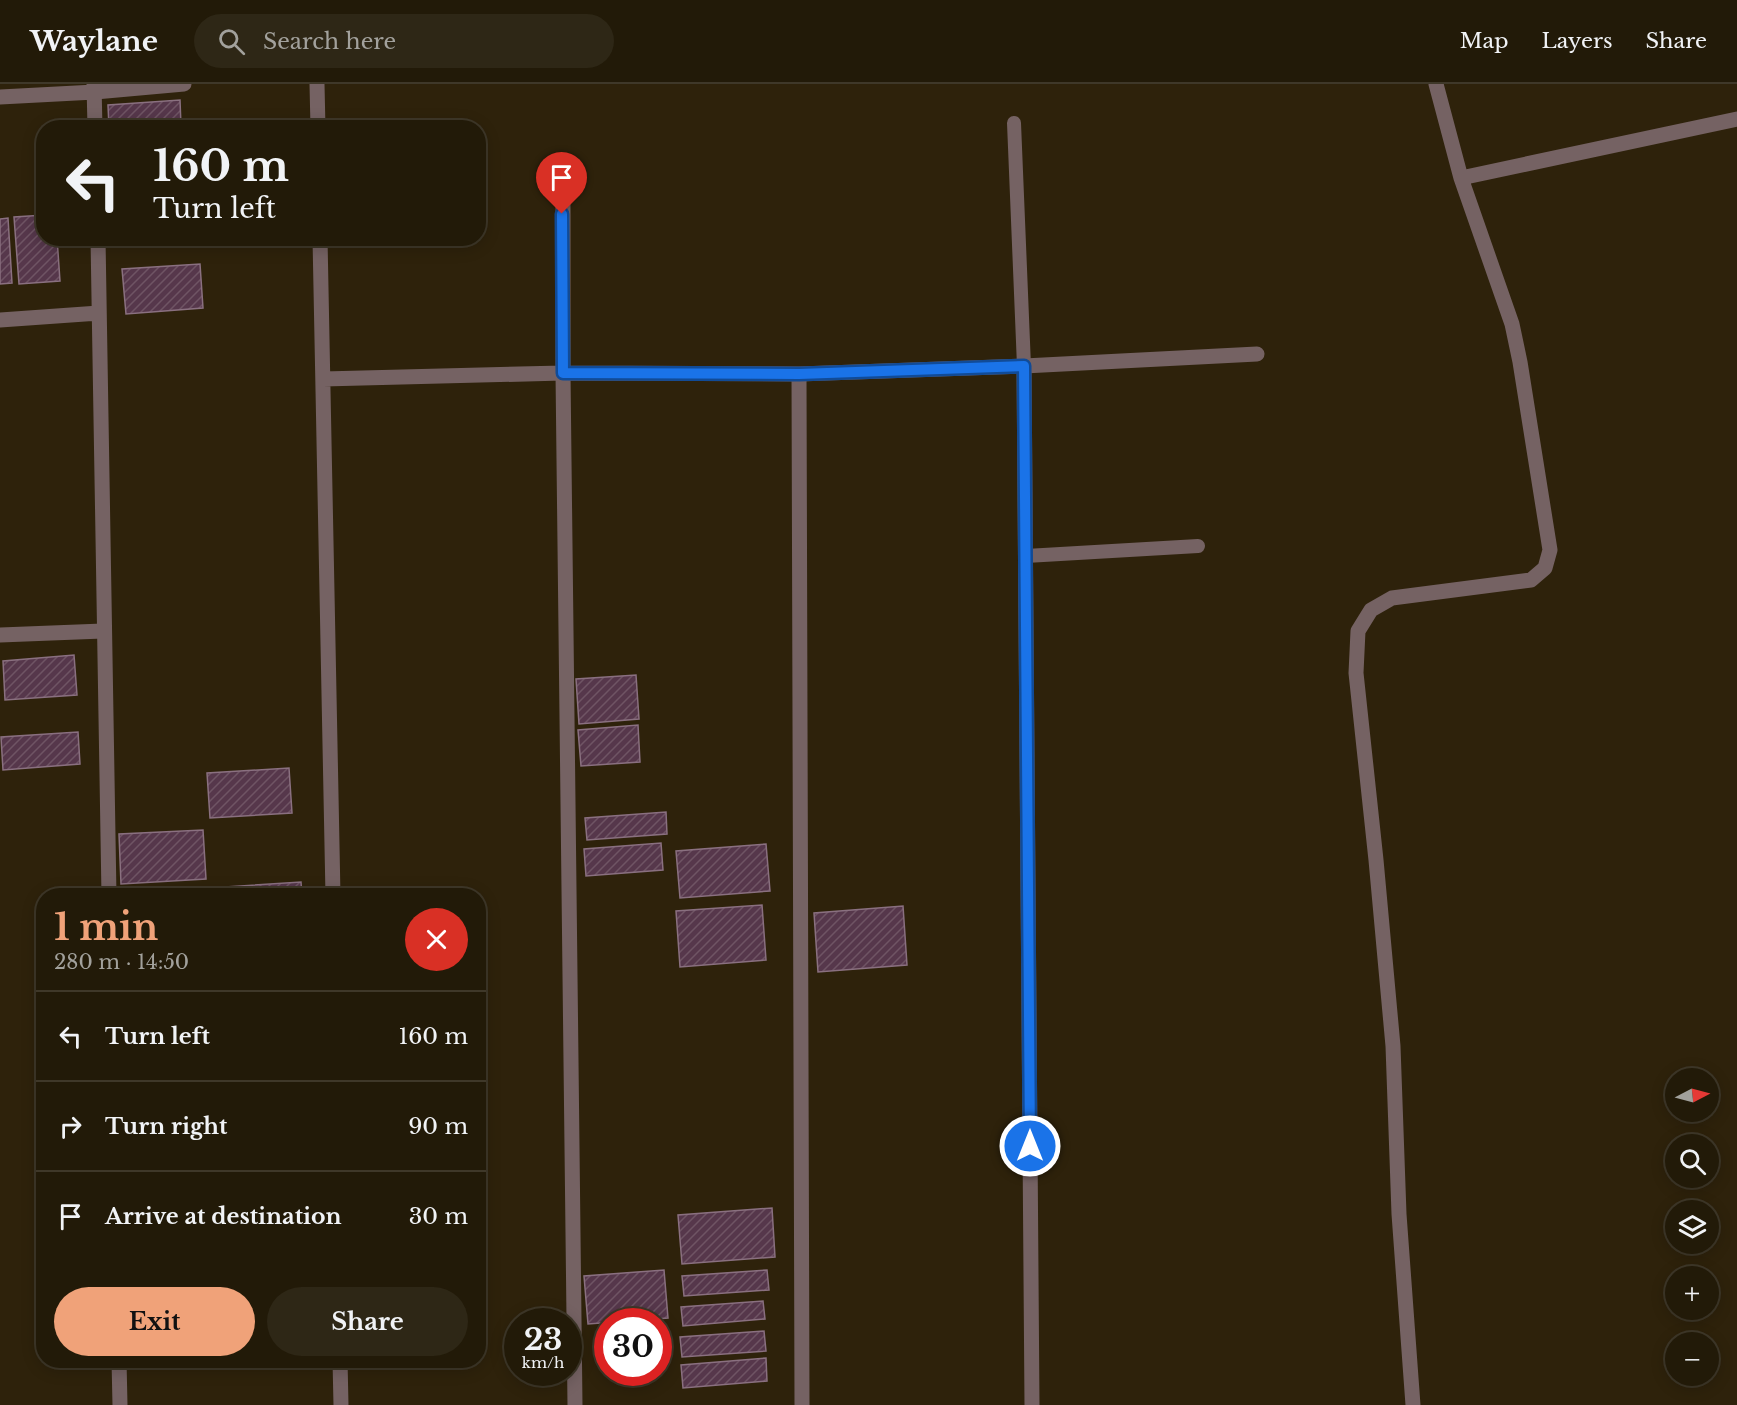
<!DOCTYPE html>
<html lang="en">
<head>
<meta charset="utf-8">
<style>
	body { margin:0; font-family:"Libre Baskerville",serif; background:#2e2716; color:#f1f3f6; height:100vh; display:flex; flex-direction:column; font-size:22px; white-space:nowrap }
	* { box-sizing:border-box; margin:0 }
	p { font-size:20px; color:#a2a19c }
	.icon { flex:none; width:33px; height:33px; fill:none; stroke:currentColor; stroke-width:2; stroke-linecap:round; stroke-linejoin:round }
	.map { position:relative; flex:1; overflow:hidden }
	.sheet { position:absolute; left:36px; top:804px; width:450px; height:480px; display:flex; flex-direction:column; background:#221a08; border-radius:24px; box-shadow:0 3px 15px #0003,0 0 0 2px #3f3829 }
	.sheet>* { flex:none }
	.hud { position:absolute; left:36px; top:36px; width:450px; height:126px; border-radius:24px; box-shadow:0 3px 15px #0003,0 0 0 2px #3f3829; background:#221a08; color:#f1f3f6; overflow:hidden }
	.needle { width:39px; rotate:84deg }
	.tools { position:absolute; left:1665px; top:984px; display:grid; gap:12px }
	.tools a { display:grid; place-items:center; width:54px; height:54px; border-radius:50%; background:#221a08; box-shadow:0 3px 15px #0003,0 0 0 2px #3f3829; font-size:30px }
	.speed { position:absolute; left:504px; top:1224px; display:flex; gap:12px; font-size:30px; font-weight:700; text-align:center }
	.speed>* { display:grid; place-content:center; width:78px; height:78px; border-radius:50%; background:#221a08; box-shadow:0 3px 15px #0003,0 0 0 2px #3f3829; line-height:1 }
	.speed small { font-size:15px; font-weight:400 }
	.speed .limit { border:9px solid #d22; background:#fff; color:#111 }
	.pin { position:absolute; display:grid; place-items:center; width:51px; height:51px; color:#fff; margin:-62px -26px; border-radius:50% 50% 50% 0; rotate:-45deg; box-shadow:0 0 6px #0007 }
	.pin .icon { rotate:45deg }
	.me { position:absolute; width:66px; margin:-33px; rotate:0deg; stroke-linejoin:round; filter:drop-shadow(0 0 4px #0008) }
	.turn { display:flex; align-items:center; gap:21px; height:126px; padding:0 18px; font-size:27px }
	.turn .icon { width:78px; height:78px; stroke-width:2.5 }
	.turn b { display:block; font-size:42px; line-height:51px }
	.round { display:grid; place-items:center; flex:none; width:63px; height:63px; border-radius:32px; background:#2e2716 }
	.headline { display:flex; align-items:center; justify-content:space-between; height:102px; padding:0 18px }
	h1 { font-size:36px; font-weight:700; line-height:45px; color:#f0a279 }
	.action { display:flex; gap:12px; margin-top:auto; padding:12px 18px }
	.action a { flex:1; height:69px; border-radius:36px; background:#f0a279; color:#111; font-size:24px; font-weight:700; line-height:69px; text-align:center }
	.action a+a { background:#2e2716; color:#f1f3f6 }
	ul { padding:0; list-style:none }
	li { display:flex; align-items:center; gap:18px; height:90px; padding:0 18px; border-top:2px solid #3f3829 }
	li div { flex:1 }
	li b { display:block; font-size:22px }
	li em { font-style:normal }
	header { display:flex; align-items:center; gap:36px; box-sizing:border-box; height:84px; padding:0 30px; background:#221a08; border-bottom:2px solid #3f3829 }
	header strong { font-size:28px }
	nav { display:flex; gap:33px; margin-inline-start:auto; font-size:21px }
	.search { width:420px; height:54px; background:#2e2716; display:flex; align-items:center; gap:15px; box-sizing:border-box; padding:0 21px; border-radius:33px; color:#a2a19c; font-size:22px }
	.map>svg:first-child { display:block }
	.building { fill:url(#building-hatch); stroke:#8a7080; stroke-width:1.5 }
	.lines { fill:none; stroke-linecap:round; stroke-linejoin:round }
	.service { stroke:#756263; stroke-width:14 }
	.minor { stroke:#756263; stroke-width:15 }
	.route-casing { stroke:#114b97; stroke-width:15 }
	.route { stroke:#1a73e8; stroke-width:10 }
</style>
</head>
<body>
<header>
<strong>Waylane</strong>
<div class="search"><svg class="icon" aria-label="search" viewBox="0 0 24 24"><circle cx="10" cy="10" r="6"/><path d="M15 15l6 6"/></svg>Search here</div>
<nav><a>Map</a><a>Layers</a><a>Share</a></nav>
</header>
<div class="map">
<svg width="1737" height="1321" viewBox="0 0 1737 1321">
	<defs>
		<pattern id="building-hatch" width="6" height="6" patternUnits="userSpaceOnUse" patternTransform="scale(1.5)"><rect width="6" height="6" fill="#56374b"/><path d="M-1 1l2-2M0 6l6-6M5 7l2-2" fill="none" stroke="#6f5464"/></pattern>
	</defs>
	<rect width="100%" height="100%" fill="#2e220b"/>
	<path class="building" d="M 180,16 L 181,42 L 109,44 L 108,21 Z
		M 44,131 L 44,154 L 57,154 L 60,197 L 19,200 L 14,133 Z
		M 8,134 L 12,199 L 0,200 L 0,135 Z
		M 200,180 L 203,224 L 126,230 L 122,185 Z
		M 74,571 L 77,611 L 5,616 L 3,577 Z
		M 636,591 L 639,635 L 579,640 L 576,595 Z
		M 638,641 L 640,678 L 581,682 L 578,646 Z
		M 78,648 L 80,680 L 3,686 L 1,653 Z
		M 289,684 L 292,729 L 210,734 L 207,689 Z
		M 666,728 L 667,750 L 587,756 L 585,734 Z
		M 203,746 L 206,795 L 121,800 L 119,750 Z
		M 661,759 L 663,786 L 586,792 L 584,765 Z
		M 766,760 L 770,807 L 680,814 L 676,767 Z
		M 301,798 L 302,812 L 210,812 L 210,804 Z
		M 762,821 L 766,876 L 680,883 L 676,827 Z
		M 903,822 L 907,881 L 818,888 L 814,829 Z
		M 772,1124 L 775,1173 L 682,1180 L 678,1131 Z
		M 664,1186 L 668,1234 L 588,1240 L 584,1192 Z
		M 767,1186 L 769,1206 L 684,1212 L 682,1192 Z
		M 763,1217 L 765,1235 L 683,1242 L 681,1223 Z
		M 764,1247 L 766,1267 L 682,1273 L 680,1253 Z
		M 766,1274 L 767,1297 L 683,1304 L 681,1281 Z"/>
	<g class="lines">
		<path class="service" d="M 1014,39 L 1024,282
			M 1026,472 L 1198,462"/>
		<path class="minor" d="M 94,0 L 95,44
			M 317,0 L 318,44
			M 0,13 L 95,8 L 184,0
			M 1461,94 L 1737,35
			M 563,107 L 563,289 L 575,1321
			M 98,154 L 109,812
			M 320,154 L 333,812
			M 0,236 L 99,229
			M 1024,282 L 1032,1321
			M 799,290 L 802,1321
			M 323,295 L 563,289 L 799,290 L 1024,282 L 1257,270
			M 0,551 L 103,547
			M 119,1276 L 120,1321
			M 340,1276 L 341,1321
			M 1413,1321 L 1399,1130 L 1393,962 L 1376,776 L 1356,589 L 1358,547 L 1371,526 L 1392,514 L 1531,496 L 1545,484 L 1550,466 L 1520,278 L 1512,240 L 1461,94 L 1436,0"/>
	</g>
	<g class="lines">
		<g class="route-casing">
			<path id="route" d="M 562,130 L 563,289 L 799,290 L 1024,282 L 1030,1062"/>
		</g>
		<use href="#route" class="route"/>
	</g>
</svg>
<div class="tools">
<a><svg class="needle" viewBox="-14 -14 28 28"><path d="M0-13l5 13h-10z" fill="#e53935"/><path d="M0 13l5-13h-10z" fill="#a2a19c"/></svg></a>
<a><svg class="icon" aria-label="search" viewBox="0 0 24 24"><circle cx="10" cy="10" r="6"/><path d="M15 15l6 6"/></svg></a>
<a><svg class="icon" aria-label="layers" viewBox="0 0 24 24"><path d="M12 4l9 5-9 5-9-5zM3 14l9 5 9-5"/></svg></a>
<a>+</a>
<a>−</a>
</div>
<div class="speed"><div>23<small>km/h</small></div><div class="limit">30</div></div>
<div class="pin" style="left:562px;top:130px;background:#d93025"><svg class="icon" aria-label="arrive" viewBox="0 0 24 24"><path d="M6 21V4h12l-3 4 3 4H6"/></svg></div>
<svg class="me" style="left:1030px;top:1062px" viewBox="-20 -20 40 40"><circle r="17" fill="#1a73e8" stroke="#fff" stroke-width="3"/><path d="M0-11L8 9 0 5-8 9z" fill="#fff"/></svg>
<div class="hud">
<div class="turn"><svg class="icon" aria-label="left" viewBox="0 0 24 24"><path d="M17 20v-9H6M10 6l-5 5 5 5"/></svg><div><b>160 m</b>Turn left</div></div>
</div>
<section class="sheet">
<div class="headline"><div><h1>1 min</h1><p>280 m · 14:50</p></div><a class="round" style="background:#d93025;color:#fff"><svg class="icon" aria-label="close" viewBox="0 0 24 24"><path d="M6 6l12 12M18 6L6 18"/></svg></a></div>
<ul>
<li><svg class="icon" aria-label="left" viewBox="0 0 24 24"><path d="M17 20v-9H6M10 6l-5 5 5 5"/></svg><div><b>Turn left</b></div><em>160 m</em></li>
<li><svg class="icon" aria-label="right" viewBox="0 0 24 24"><path d="M7 20v-9h11M14 6l5 5-5 5"/></svg><div><b>Turn right</b></div><em>90 m</em></li>
<li><svg class="icon" aria-label="arrive" viewBox="0 0 24 24"><path d="M6 21V4h12l-3 4 3 4H6"/></svg><div><b>Arrive at destination</b></div><em>30 m</em></li>
</ul>
<div class="action"><a>Exit</a><a>Share</a></div>
</section>
</div>
</body>
</html>
